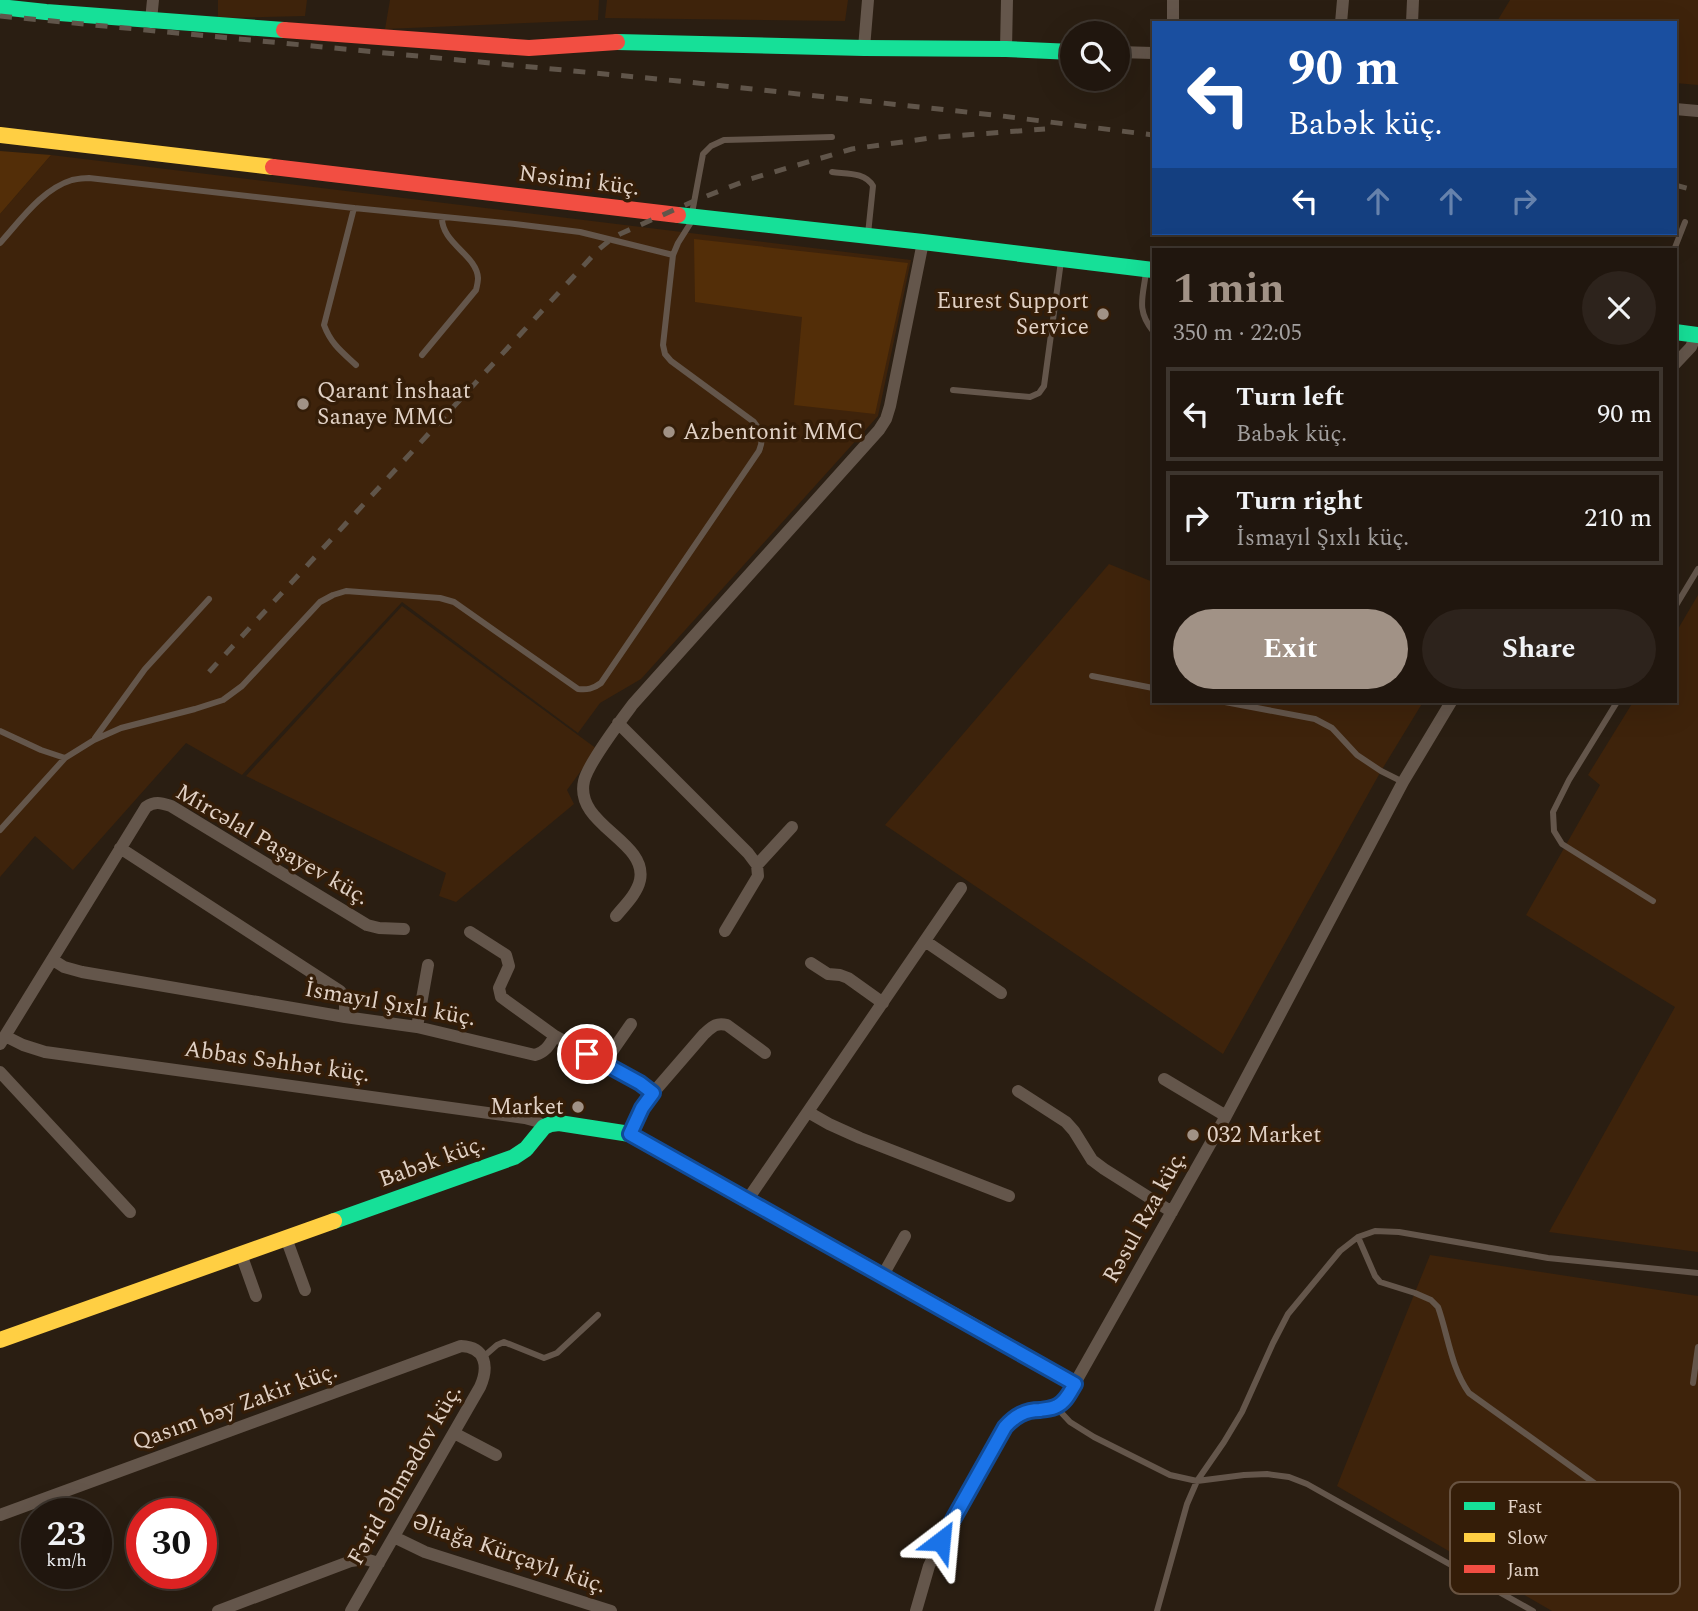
<!DOCTYPE html>
<html lang="en">
<head>
<meta charset="utf-8">
<style>
	body { margin:0; font-family:Spectral,serif; background:#2d231c; color:#f1f3f6; height:100vh; display:flex; flex-direction:column; font-size:26px; white-space:nowrap }
	* { box-sizing:border-box; margin:0 }
	p { font-size:23px; color:#a29f9e }
	.icon { flex:none; width:38px; height:38px; fill:none; stroke:currentColor; stroke-width:2; stroke-linecap:round; stroke-linejoin:round }
	.map { position:relative; flex:1; overflow:hidden }
	.drawer { position:absolute; left:1152px; top:248px; width:525px; height:455px; display:flex; flex-direction:column; background:#20160e; border-radius:0px; box-shadow:0 7px 28px #0002,0 0 0 2px #3d352e }
	.drawer>* { flex:none }
	.hud { position:absolute; left:1152px; top:21px; width:525px; height:214px; border-radius:0px; box-shadow:0 7px 28px #0002,0 0 0 2px #3d352e; background:#1a4fa0; color:#fff; overflow:hidden }
	.controls { position:absolute; left:1060px; top:21px; display:grid; gap:14px }
	.controls a { display:grid; place-items:center; width:70px; height:70px; border-radius:50%; background:#20160e; box-shadow:0 7px 28px #0002,0 0 0 2px #3d352e; font-size:35px }
	.speed { position:absolute; left:21px; top:1498px; display:flex; gap:14px; font-size:35px; font-weight:700; text-align:center }
	.speed>* { display:grid; place-content:center; width:91px; height:91px; border-radius:50%; background:#20160e; box-shadow:0 7px 28px #0002,0 0 0 2px #3d352e; line-height:1 }
	.speed small { font-size:18px; font-weight:400 }
	.speed .limit { border:10px solid #d22; background:#fff; color:#111 }
	.pin { position:absolute; display:grid; place-items:center; width:60px; height:60px; color:#fff; margin:-30px; border:4px solid #fff; border-radius:50%; box-shadow:0 2px 7px #0007 }
	.me { position:absolute; width:77px; margin:-38px; rotate:29deg; stroke-linejoin:round; filter:drop-shadow(0 0 5px #0008) }
	.turn { display:flex; align-items:center; gap:24px; height:147px; padding:0 21px; font-size:32px }
	.turn .icon { width:91px; height:91px; stroke-width:2.5 }
	.turn b { display:block; font-size:49px; line-height:60px }
	.lanes { display:flex; align-items:center; height:66px; padding:0 21px; background:#0003; justify-content:center; gap:35px; direction:ltr }
	.lanes .off { opacity:.35 }
	.round { display:grid; place-items:center; flex:none; width:74px; height:74px; border-radius:37px; background:#2d231c }
	.headline { display:flex; align-items:center; justify-content:space-between; height:119px; padding:0 21px }
	h1 { font-size:42px; font-weight:700; line-height:52px; color:#a19286 }
	.action { display:flex; gap:14px; margin-top:auto; padding:14px 21px }
	.action a { flex:1; height:80px; border-radius:42px; background:#a19286; color:#fff; font-size:28px; font-weight:700; line-height:80px; text-align:center }
	.action a+a { background:#2d231c; color:#f1f3f6 }
	ul { padding:0; list-style:none }
	li { display:flex; align-items:center; gap:21px; height:94px; margin:0 14px 10px; padding:0 7px; border:4px solid #3d352e; border-radius:0px }
	li div { flex:1 }
	li b { display:block; font-size:26px }
	li em { font-style:normal }
	.map>svg:first-child { display:block }
	.built { fill:#3e230b }
	.green { fill:#532e08 }
	.lines { fill:none; stroke-linecap:round; stroke-linejoin:round }
	.lane { stroke:#64564b; stroke-width:6 }
	.street { stroke:#64564b; stroke-width:12 }
	.fast { stroke:#16e098; stroke-width:16 }
	.slow { stroke:#ffcf43; stroke-width:16 }
	.jam { stroke:#f24e42; stroke-width:16 }
	.rail { stroke:#60554a; stroke-width:5; stroke-dasharray:12 12; stroke-linecap:butt }
	.route-casing { stroke:#114b97; stroke-width:18 }
	.route { stroke:#1a73e8; stroke-width:12 }
	.poi-dot { fill:#a19286; stroke:#341d08; stroke-width:2.5 }
	.labels { text-anchor:middle; dominant-baseline:central; stroke-width:7; stroke-linejoin:round; paint-order:stroke }
	.street-label { font-size:23px; fill:#e1d1c5; stroke:#341d08 }
	.poi-label { font-size:23px; fill:#e1d1c5; stroke:#341d08; text-anchor:start }
	.key { fill:#341d08; stroke:#685341; stroke-width:2 }
	.key-label { font-size:19px; fill:#e1d1c5 }
</style>
</head>
<body>
<div class="map">
<svg width="1698" height="1611" viewBox="0 0 1698 1611">
	<rect width="100%" height="100%" fill="#2a1e12"/>
	<path class="built" d="M 218,0 L 307,0 L 305,16 L 218,18 Z
		M 390,0 L 599,0 L 598,20 L 385,29 Z
		M 607,0 L 848,0 L 845,21 L 605,18 Z
		M 1510,0 L 1698,0 L 1698,85 L 1675,83 L 1675,23 L 1496,23 Z
		M 51,155 L 911,260 L 878,416 L 641,679 L 600,703 L 578,733 L 402,602 L 242,775 L 186,743 L 73,870 L 35,836 L 0,877 L 0,214 Z
		M 1109,564 L 1153,582 L 1153,702 L 1423,702 L 1381,771 L 1223,1054 L 885,825 Z
		M 1698,595 L 1698,1252 L 1549,1232 L 1675,1007 L 1526,915 L 1600,785 L 1588,775 L 1633,702 L 1675,702 L 1675,634 Z
		M 402,606 L 597,749 L 567,790 L 574,804 L 456,902 L 439,896 L 446,873 L 246,776 Z
		M 1430,1255 L 1698,1296 L 1698,1611 L 1552,1611 L 1337,1486 Z"/>
	<path class="green" d="M 0,151 L 51,155 L 0,214 Z
		M 694,239 L 908,263 L 875,414 L 794,405 L 802,317 L 695,302 Z"/>
	<g class="lines">
		<path class="lane" d="M 832,172 C 847,174 865,172 873,186 L 868,234
			M 354,208 L 324,325 C 331,344 342,352 356,365
			M 0,243 C 20,221 42,189 72,180 C 77,179 83,178 89,178 L 354,208 L 515,224 L 580,232 L 673,255
			M 1674,250 L 1685,222
			M 1146,272 C 1143,297 1136,310 1153,331
			M 422,355 L 476,290 C 477,286 478,282 478,278 C 477,255 441,243 442,217
			M 953,390 L 1030,397 L 1039,393 L 1044,386 L 1061,261
			M 1675,607 L 1698,569
			M 1092,676 L 1153,688
			M 1225,702 L 1315,719 L 1332,728 L 1357,755 L 1381,771 L 1403,782
			M 1617,702 L 1569,780 L 1553,812 L 1554,831 L 1562,844 L 1653,901
			M 0,731 L 41,750 L 65,758 L 94,740 L 121,728 L 195,709 L 223,700 L 242,686 L 320,602 L 333,595 L 346,591 L 440,598 L 454,602 L 578,689 C 587,690 593,689 601,683 L 759,451 C 764,439 762,432 754,422 L 671,361 L 665,354 L 663,345 L 673,255 L 678,243 L 690,224 L 703,154 L 711,146 L 724,140 L 832,137
			M 95,738 L 145,669 L 209,599
			M 0,830 L 65,758
			M 1358,1237 L 1375,1276 L 1380,1282 L 1415,1293 L 1431,1300 L 1438,1307 C 1448,1335 1451,1368 1469,1393 L 1672,1539
			M 482,1358 L 497,1345 L 504,1342 L 544,1358 L 557,1353 L 598,1315
			M 1693,1383 L 1698,1347
			M 1056,1407 L 1070,1422 L 1094,1437 L 1170,1475 L 1197,1481 L 1244,1475 L 1267,1474 L 1289,1477 L 1307,1484 L 1533,1611
			M 1157,1611 L 1187,1504 L 1197,1481 L 1224,1442 L 1242,1412 L 1273,1343 L 1288,1314 L 1340,1251 L 1358,1237 L 1375,1231 L 1399,1232 L 1548,1258 L 1698,1273"/>
		<path class="street" d="M 151,20 L 153,0
			M 1173,23 L 1173,0
			M 1341,23 L 1343,0
			M 1412,23 L 1413,0
			M 864,48 L 868,0
			M 1006,49 L 1007,0
			M 1118,52 L 1153,53
			M 1675,109 L 1698,111
			M 1675,364 L 1691,347 L 1696,335
			M 618,723 L 748,853 L 757,865 L 758,876 L 725,931
			M 120,848 L 340,991 L 345,998 L 345,1017
			M 757,865 L 792,827
			M 616,916 C 624,906 637,894 640,880 C 648,841 574,825 584,781 C 588,763 621,720 633,704 L 879,430 L 886,419 L 890,406 L 923,242
			M 470,932 L 506,955 L 509,966 L 499,988 L 501,997 L 555,1036
			M 925,941 L 1001,993
			M 53,960 L 64,967 L 82,972 L 345,1017 L 417,1027 L 535,1055 C 546,1052 549,1045 555,1036 L 640,1083 L 653,1093 L 642,1108 L 630,1134
			M 811,963 L 828,974 L 840,975 L 848,978 L 883,1003
			M 417,1027 L 428,965
			M 5,1036 L 23,1045 L 45,1052 L 525,1118 L 536,1121 L 544,1127
			M 0,1044 L 146,807 C 155,801 161,803 171,806 L 367,925 L 379,928 L 404,929
			M 604,1063 L 631,1024
			M 0,1072 L 130,1212
			M 1164,1079 L 1226,1116
			M 1018,1091 L 1066,1122 L 1074,1131 L 1092,1160 L 1104,1169 L 1172,1212
			M 653,1093 L 704,1034 C 712,1027 716,1022 727,1025 L 765,1053
			M 808,1112 L 829,1124 L 860,1138 L 1009,1196
			M 748,1199 L 961,888
			M 286,1238 L 305,1290
			M 241,1254 L 256,1296
			M 883,1275 L 905,1236
			M 454,1433 L 496,1455
			M 0,1515 L 461,1346 C 486,1347 489,1367 480,1387 L 351,1611
			M 394,1537 L 425,1552 L 611,1611
			M 218,1611 L 351,1561 L 365,1559 L 379,1563
			M 916,1611 L 929,1566 L 941,1541 L 1005,1427 L 1012,1418 L 1022,1413 L 1056,1407 L 1066,1399 L 1226,1116 L 1403,782 L 1451,702"/>
		<path class="fast" d="M 0,7 L 46,12 L 284,30
			M 617,42 L 864,48 L 1006,49 L 1073,52
			M 678,215 L 923,242 L 1153,270
			M 1675,332 L 1698,335
			M 334,1221 L 514,1157 L 526,1149 L 544,1127 L 551,1124 L 559,1123 L 630,1134 L 737,1194
			M 978,1329 L 1075,1384"/>
		<path class="slow" d="M 0,135 L 273,167
			M 737,1194 L 978,1329
			M 0,1340 L 334,1221"/>
		<path class="jam" d="M 284,30 L 529,48 L 617,42
			M 273,167 L 678,215"/>
		<path class="rail" d="M 0,16 L 678,81 L 994,115 L 1153,135
			M 1675,185 L 1694,190
			M 209,672 L 598,250 L 610,240 L 620,234 L 694,201 L 750,179 L 852,149 L 938,137 L 1045,129"/>
	</g>
	<g class="lines">
		<g class="route-casing">
			<path id="route" d="M 587,1054 L 640,1083 L 653,1093 L 642,1108 L 630,1134 L 1075,1384 C 1070,1392 1066,1402 1057,1406 C 1052,1409 1045,1409 1040,1410 C 1025,1410 1015,1416 1005,1427 L 941,1541"/>
		</g>
		<use href="#route" class="route"/>
	</g>
	<g class="poi-dot">
		<circle cx="1103" cy="314" r="7"/>
		<circle cx="303" cy="404" r="7"/>
		<circle cx="669" cy="432" r="7"/>
		<circle cx="578" cy="1107" r="7"/>
		<circle cx="1193" cy="1135" r="7"/>
	</g>
	<g class="labels">
		<g class="street-label">
			<text transform="translate(579 181) rotate(7)">Nəsimi küç.</text>
			<text transform="translate(272 845) rotate(30)">Mircəlal Paşayev küç.</text>
			<text transform="translate(390 1004) rotate(10)">İsmayıl Şıxlı küç.</text>
			<text transform="translate(277 1062) rotate(8)">Abbas Səhhət küç.</text>
			<text transform="translate(432 1162) rotate(-20)">Babək küç.</text>
			<text transform="translate(1145 1217) rotate(-61)">Rəsul Rza küç.</text>
			<text transform="translate(235 1407) rotate(-20)">Qasım bəy Zakir küç.</text>
			<text transform="translate(405 1475) rotate(-60)">Fərid Əhmədov küç.</text>
			<text transform="translate(509 1554) rotate(19)">Əliağa Kürçaylı küç.</text>
		</g>
		<g class="poi-label">
			<text x="1089" y="301" text-anchor="end">Eurest Support<tspan x="1089" dy="26">Service</tspan></text>
			<text x="317" y="391">Qarant İnshaat<tspan x="317" dy="26">Sanaye MMC</tspan></text>
			<text x="683" y="432">Azbentonit MMC</text>
			<text x="564" y="1107" text-anchor="end">Market</text>
			<text x="1207" y="1135">032 Market</text>
		</g>
	</g>
	<rect x="1450" y="1482" width="230" height="112" rx="10" class="key"/>
	<rect x="1464" y="1502" width="31" height="8" fill="#16e098"/>
	<rect x="1464" y="1533" width="31" height="9" fill="#ffcf43"/>
	<rect x="1464" y="1565" width="31" height="8" fill="#f24e42"/>
	<g class="key-label">
		<text x="1507" y="1513">Fast</text>
		<text x="1507" y="1544">Slow</text>
		<text x="1507" y="1576">Jam</text>
	</g>
</svg>
<div class="controls">
<a><svg class="icon" aria-label="search" viewBox="0 0 24 24"><circle cx="10" cy="10" r="6"/><path d="M15 15l6 6"/></svg></a>
</div>
<div class="speed"><div>23<small>km/h</small></div><div class="limit">30</div></div>
<div class="pin" style="left:587px;top:1054px;background:#d93025"><svg class="icon" aria-label="arrive" viewBox="0 0 24 24"><path d="M6 21V4h12l-3 4 3 4H6"/></svg></div>
<svg class="me" style="left:941px;top:1541px" viewBox="-20 -20 40 40"><path d="M0-17L14 15 0 8-14 15z" fill="#1a73e8" stroke="#fff" stroke-width="4"/></svg>
<div class="hud">
<div class="turn"><svg class="icon" aria-label="left" viewBox="0 0 24 24"><path d="M17 20v-9H6M10 6l-5 5 5 5"/></svg><div><b>90 m</b>Babək küç.</div></div>
<div class="lanes"><svg class="icon" aria-label="left" viewBox="0 0 24 24"><path d="M17 20v-9H6M10 6l-5 5 5 5"/></svg><svg class="icon off" aria-label="ahead" viewBox="0 0 24 24"><path d="M12 20V5M6 11l6-6 6 6"/></svg><svg class="icon off" aria-label="ahead" viewBox="0 0 24 24"><path d="M12 20V5M6 11l6-6 6 6"/></svg><svg class="icon off" aria-label="right" viewBox="0 0 24 24"><path d="M7 20v-9h11M14 6l5 5-5 5"/></svg></div>
</div>
<section class="drawer">
<div class="headline"><div><h1>1 min</h1><p>350 m · 22:05</p></div><a class="round"><svg class="icon" aria-label="close" viewBox="0 0 24 24"><path d="M6 6l12 12M18 6L6 18"/></svg></a></div>
<ul>
<li><svg class="icon" aria-label="left" viewBox="0 0 24 24"><path d="M17 20v-9H6M10 6l-5 5 5 5"/></svg><div><b>Turn left</b><p>Babək küç.</p></div><em>90 m</em></li>
<li><svg class="icon" aria-label="right" viewBox="0 0 24 24"><path d="M7 20v-9h11M14 6l5 5-5 5"/></svg><div><b>Turn right</b><p>İsmayıl Şıxlı küç.</p></div><em>210 m</em></li>
</ul>
<div class="action"><a>Exit</a><a>Share</a></div>
</section>
</div>
</body>
</html>
